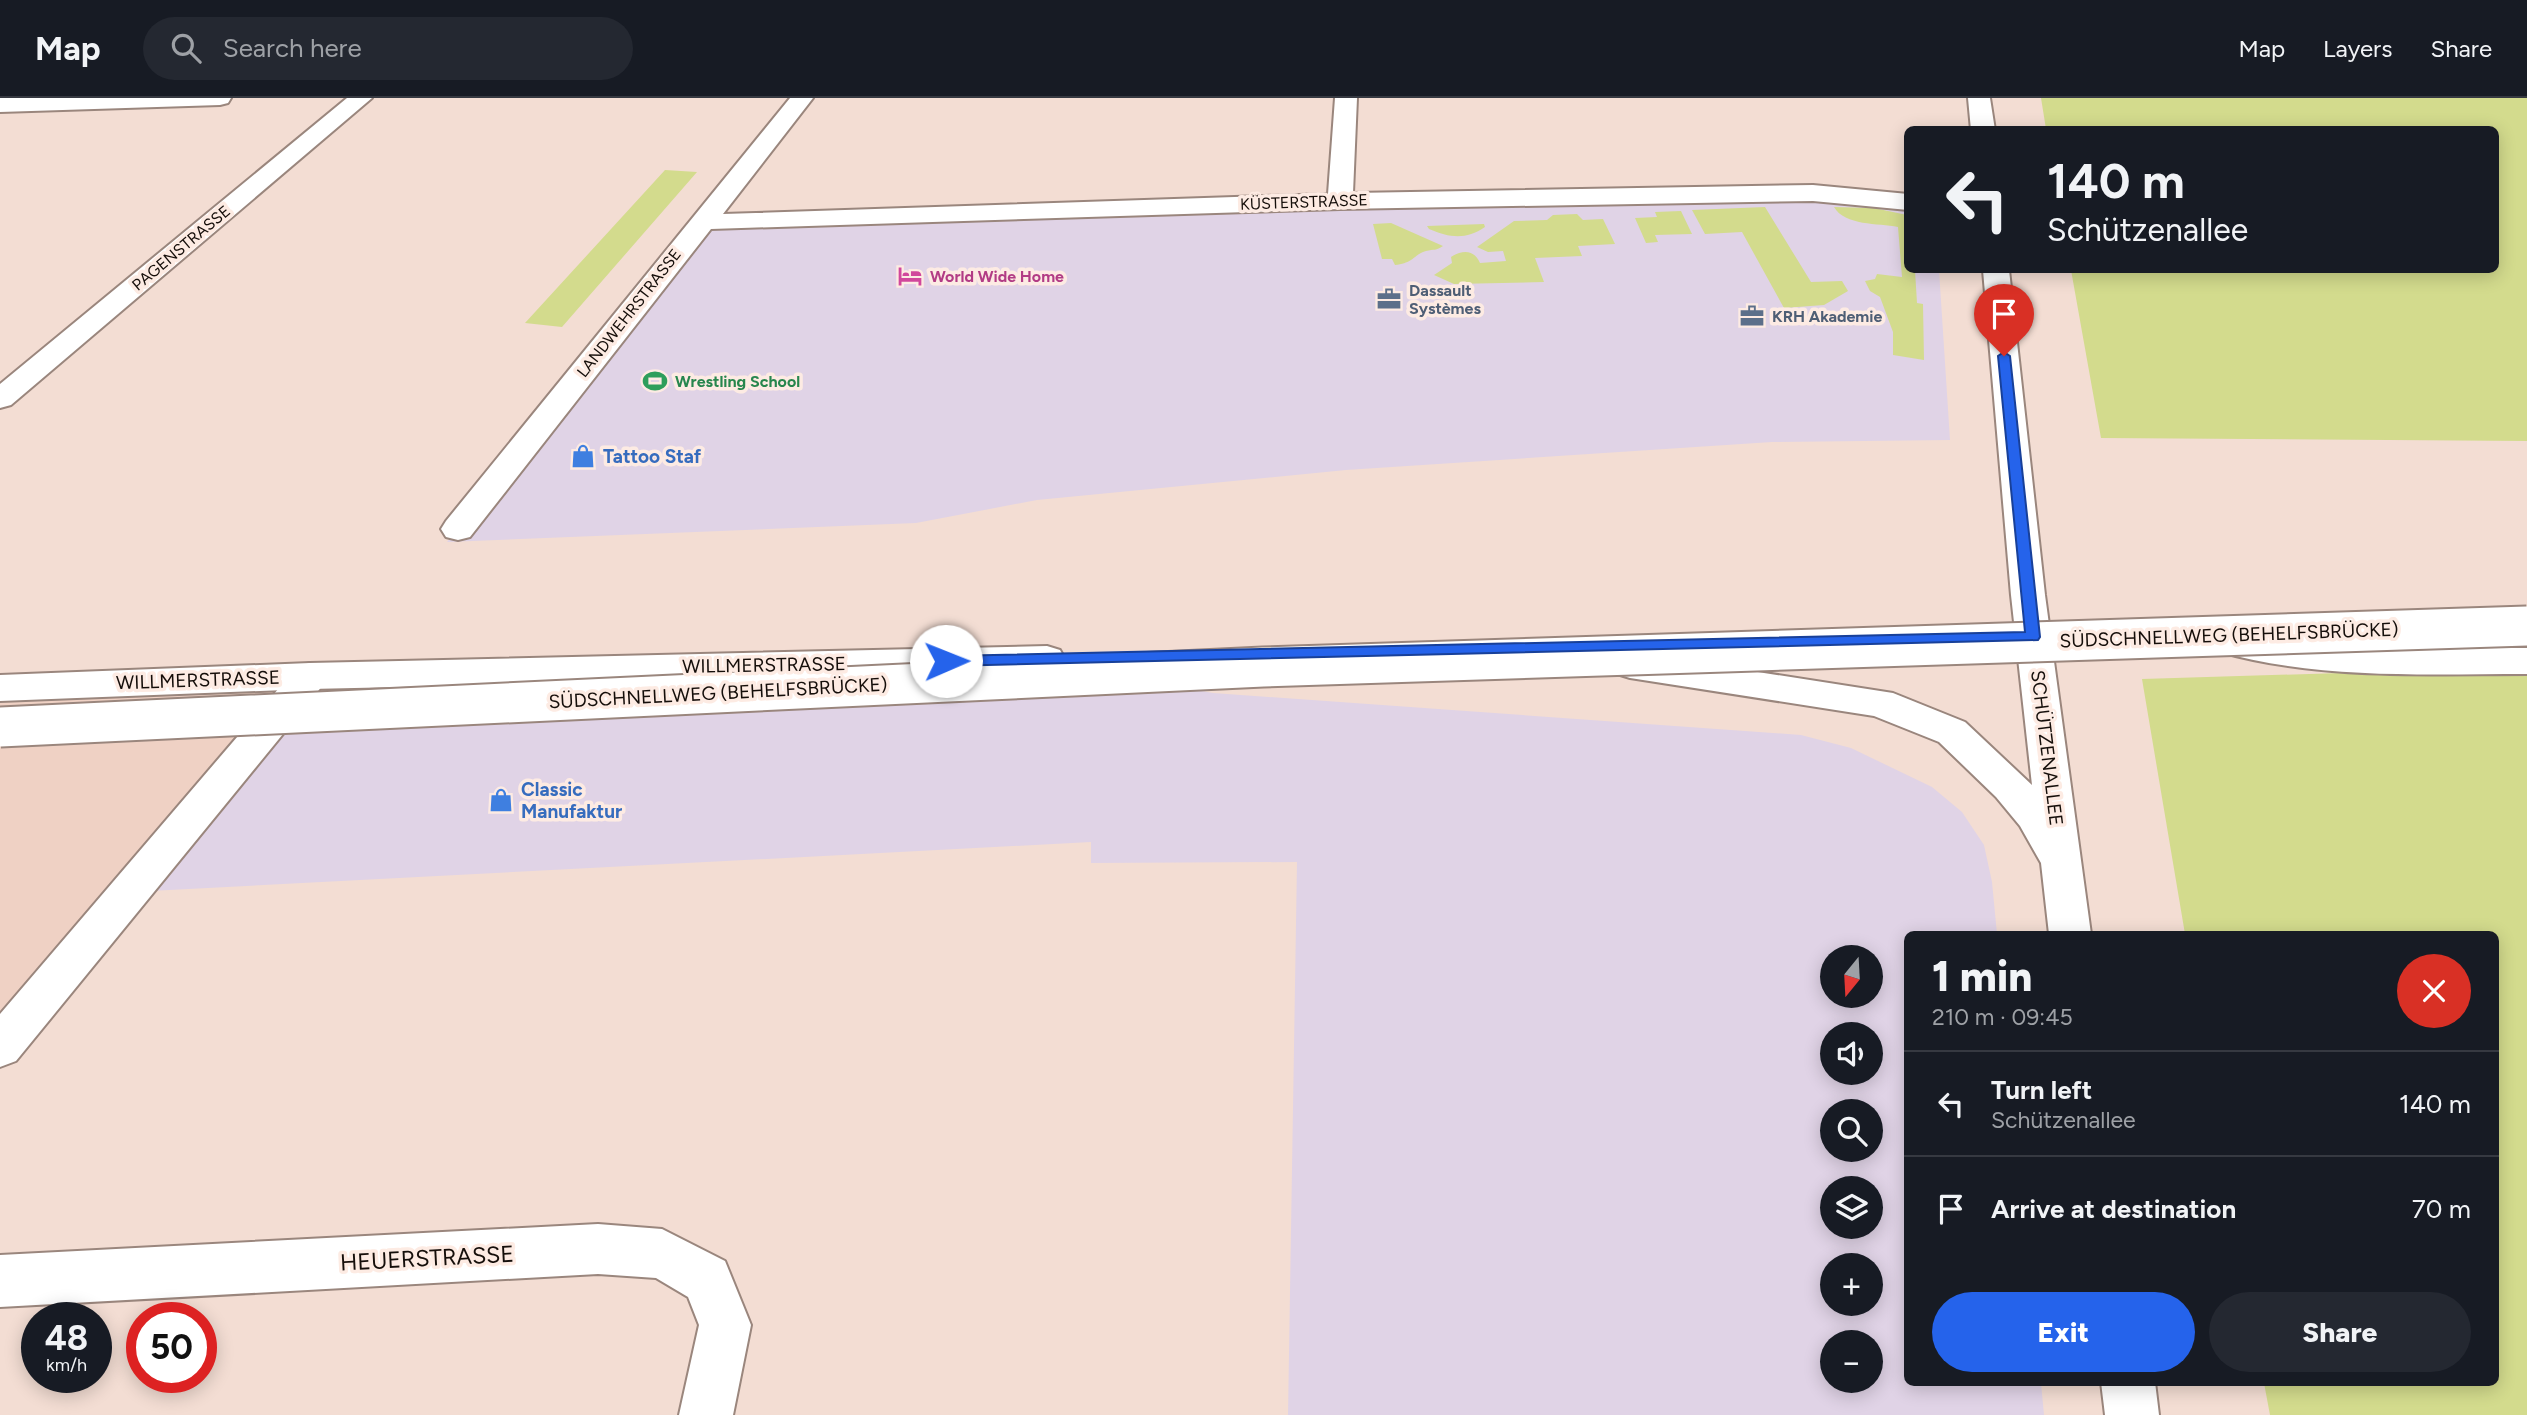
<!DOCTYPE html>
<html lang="en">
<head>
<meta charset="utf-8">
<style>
	body { margin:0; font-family:Figtree,sans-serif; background:#242831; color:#f1f3f6; height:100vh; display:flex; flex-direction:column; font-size:26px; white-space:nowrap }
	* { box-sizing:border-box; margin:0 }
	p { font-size:23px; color:#9ea1a6 }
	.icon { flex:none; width:38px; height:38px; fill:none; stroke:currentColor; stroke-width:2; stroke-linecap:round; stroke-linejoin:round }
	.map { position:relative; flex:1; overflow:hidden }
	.side { position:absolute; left:1904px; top:833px; width:595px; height:455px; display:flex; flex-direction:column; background:#171b24; border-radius:10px; box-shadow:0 4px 18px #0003 }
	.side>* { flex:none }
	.guide { position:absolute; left:1904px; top:28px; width:595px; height:147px; border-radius:10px; box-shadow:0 4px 18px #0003; background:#171b24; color:#f1f3f6; overflow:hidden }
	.needle { width:46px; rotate:198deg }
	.controls { position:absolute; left:1820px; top:847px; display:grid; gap:14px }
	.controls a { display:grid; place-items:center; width:63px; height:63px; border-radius:50%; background:#171b24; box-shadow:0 4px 18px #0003; font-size:35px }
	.speed { position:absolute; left:21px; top:1204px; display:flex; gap:14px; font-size:35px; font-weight:700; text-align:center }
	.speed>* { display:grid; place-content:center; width:91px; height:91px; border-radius:50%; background:#171b24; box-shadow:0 4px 18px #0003; line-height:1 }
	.speed small { font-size:18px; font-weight:400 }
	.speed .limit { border:10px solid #d22; background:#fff; color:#111 }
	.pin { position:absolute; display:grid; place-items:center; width:60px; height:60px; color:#fff; margin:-72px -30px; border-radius:50% 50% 50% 0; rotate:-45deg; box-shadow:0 0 7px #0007 }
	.pin .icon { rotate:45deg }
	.me { position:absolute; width:77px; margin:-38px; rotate:89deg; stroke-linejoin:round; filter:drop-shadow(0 0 5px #0008) }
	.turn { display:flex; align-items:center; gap:24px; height:147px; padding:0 28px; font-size:32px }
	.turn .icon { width:91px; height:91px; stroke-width:2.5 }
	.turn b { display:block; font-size:49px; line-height:60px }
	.round { display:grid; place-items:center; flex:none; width:74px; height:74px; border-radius:37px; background:#242831 }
	.overview { display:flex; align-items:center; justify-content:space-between; height:119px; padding:0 28px }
	h1 { font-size:42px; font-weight:800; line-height:52px }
	.primary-button { display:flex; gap:14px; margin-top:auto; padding:14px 28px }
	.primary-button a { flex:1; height:80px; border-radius:42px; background:#2563eb; color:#fff; font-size:28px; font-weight:800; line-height:80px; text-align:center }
	.primary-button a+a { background:#242831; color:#f1f3f6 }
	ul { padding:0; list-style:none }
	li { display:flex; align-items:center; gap:21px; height:105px; padding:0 28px; border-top:2px solid #363941 }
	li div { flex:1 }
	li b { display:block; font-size:26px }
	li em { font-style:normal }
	header { display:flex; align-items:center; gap:42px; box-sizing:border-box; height:98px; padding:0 35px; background:#171b24; border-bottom:2px solid #363941 }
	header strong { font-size:33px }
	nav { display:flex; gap:38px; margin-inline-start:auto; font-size:24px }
	.search { width:490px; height:63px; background:#242831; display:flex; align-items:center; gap:18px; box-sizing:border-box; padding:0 24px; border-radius:38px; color:#9ea1a6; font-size:26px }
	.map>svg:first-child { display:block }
	.commercial { fill:#e0d3e6; fill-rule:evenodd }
	.built { fill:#efd1c4 }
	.green { fill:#d3db8d }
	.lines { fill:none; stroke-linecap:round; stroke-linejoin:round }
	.minor-casing { stroke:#9a867d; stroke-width:4 }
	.tertiary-casing { stroke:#9a867d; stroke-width:4 }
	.secondary-casing { stroke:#9a867d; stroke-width:4 }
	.trunk-casing { stroke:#9a867d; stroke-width:4 }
	.minor { fill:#fff; fill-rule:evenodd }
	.tertiary { fill:#fff; fill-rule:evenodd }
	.secondary { fill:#fff; fill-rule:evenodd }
	.trunk { fill:#fff; fill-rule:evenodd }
	.trunk-bridge-casing { stroke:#9a867d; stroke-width:43; stroke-linecap:butt }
	.trunk-bridge { stroke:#fff; stroke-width:39 }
	.route { fill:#2563eb; stroke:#184099; stroke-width:2 }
	.labels { text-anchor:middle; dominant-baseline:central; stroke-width:7; stroke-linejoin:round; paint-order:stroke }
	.far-street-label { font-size:16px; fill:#150e0a; stroke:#fdebe3 }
	.far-hotel-label { font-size:16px; font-weight:bold; fill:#b23c85; stroke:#fdebe3; text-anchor:start }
	.far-service-label { font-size:16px; font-weight:bold; fill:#4e5e75; stroke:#fdebe3; text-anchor:start }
	.far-leisure-label { font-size:16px; font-weight:bold; fill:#27864d; stroke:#fdebe3; text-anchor:start }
	.shop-label { font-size:19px; font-weight:bold; fill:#366cbe; stroke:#fdebe3; text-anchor:start }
	.street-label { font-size:19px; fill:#150e0a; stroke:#fdebe3 }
	.near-street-label { font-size:23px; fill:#150e0a; stroke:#fdebe3 }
</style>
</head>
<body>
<header>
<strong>Map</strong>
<div class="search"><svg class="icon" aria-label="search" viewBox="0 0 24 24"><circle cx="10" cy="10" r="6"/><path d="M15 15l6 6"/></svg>Search here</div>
<nav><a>Map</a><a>Layers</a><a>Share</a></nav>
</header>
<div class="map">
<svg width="2527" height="1317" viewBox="0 0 2527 1317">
	<rect width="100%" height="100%" fill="#f3ddd3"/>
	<path class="commercial" d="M 1813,95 L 1907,104 L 1908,172 L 1939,172 L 1950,342 L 1772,344 L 1346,372 L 1037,402 L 916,425 L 447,444 L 701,124 Z
		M 1069,569 L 1213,595 L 1801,637 L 1851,650 L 1932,689 L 1962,714 L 1984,747 L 1992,784 L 1997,836 L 1908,836 L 1908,1284 L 2041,1285 L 2044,1317 L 1288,1317 L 1297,764 L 1091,765 L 1091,744 L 131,794 L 310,578 ZM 1832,859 L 1871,859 L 1871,898 L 1832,898 ZM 1832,936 L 1871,936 L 1871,975 L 1832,975 ZM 1832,1013 L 1871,1013 L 1871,1052 L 1832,1052 ZM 1832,1090 L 1871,1090 L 1871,1129 L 1832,1129 ZM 1832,1167 L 1871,1167 L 1871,1206 L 1832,1206 ZM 1832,1244 L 1871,1244 L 1871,1283 L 1832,1283 Z"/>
	<path class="built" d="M 310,578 L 0,949 L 0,590 Z"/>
	<path class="green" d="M 2041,0 L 2527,0 L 2527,343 L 2101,340 L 2071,172 L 2496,172 L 2496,32 L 2046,31 Z
		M 665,72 L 697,74 L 562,229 L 525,225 Z
		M 1765,109 L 1811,184 L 1842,183 L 1848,193 L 1824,207 L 1784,210 L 1742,134 L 1705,136 L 1692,112 Z
		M 1834,109 L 1874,110 L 1907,117 L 1908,172 L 1915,172 L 1917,205 L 1923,206 L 1924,262 L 1893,257 L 1893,234 L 1880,199 L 1870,193 L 1865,183 L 1875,181 L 1877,176 L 1902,179 L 1898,129 C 1878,125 1845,128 1834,109 Z
		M 1681,113 L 1692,136 L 1655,137 L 1658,144 L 1646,145 L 1635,120 L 1657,119 L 1655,114 Z
		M 1577,116 L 1583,122 L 1603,121 L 1615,146 L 1578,148 L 1582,158 L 1535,160 L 1544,184 L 1454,186 L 1434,177 L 1452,165 L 1451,159 C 1462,152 1474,151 1480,165 L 1506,163 L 1503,153 L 1488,154 L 1477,149 L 1514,123 L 1547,122 L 1553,117 Z
		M 1391,125 L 1443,148 C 1436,153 1434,151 1426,153 C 1413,157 1414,165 1395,167 L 1392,161 L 1382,161 L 1373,126 Z
		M 1484,126 L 1485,129 C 1466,142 1450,140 1429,131 L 1427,128 Z
		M 2341,575 L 2527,578 L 2527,1317 L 2270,1317 L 2264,1285 L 2496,1284 L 2496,836 L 2185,836 L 2142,581 Z"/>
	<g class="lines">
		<g class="minor-casing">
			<path id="minor" d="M 0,0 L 231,0 L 228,5 L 220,7 L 0,14 Z
				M 347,0 L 372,0 L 11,307 L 0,310 L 0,286 Z
				M 790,0 L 813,0 L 723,116 L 1328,96 L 1335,0 L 1357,0 L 1353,95 L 1813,87 L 1908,96 L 1908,112 L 1813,103 L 1340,111 L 711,131 L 470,439 L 458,442 L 446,439 L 441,431 L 446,423 Z
				M 310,565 L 323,569 L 328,578 L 323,587 L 16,963 L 0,969 L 0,916 L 297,569 Z
				M 598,1126 L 662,1131 L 725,1163 L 751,1227 L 733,1317 L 679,1317 L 699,1227 L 688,1199 L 656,1180 L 598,1176 L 0,1209 L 0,1157 Z"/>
		</g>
		<g class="tertiary-casing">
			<path id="tertiary" d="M 1968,0 L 1990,0 L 1995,32 L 1971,32 Z
				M 1983,172 L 2009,172 L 2045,497 L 2091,836 L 2049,836 L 2041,765 L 2020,728 L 1996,699 L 1939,644 L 1874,618 L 1630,580 L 1617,576 L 1612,567 L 1617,558 L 1630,554 L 1893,595 L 1965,624 L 2032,687 L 2011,497 Z
				M 2101,1284 L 2155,1284 L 2159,1317 L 2105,1317 Z"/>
		</g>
		<g class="secondary-casing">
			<path id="secondary" d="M 1047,548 L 1060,552 L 1065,561 L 1060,570 L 1047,574 L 310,591 L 0,603 L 0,577 L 310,565 Z"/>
		</g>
		<g class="trunk-casing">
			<path id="trunk" d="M 2230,531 C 2328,552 2427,550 2527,550 L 2527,576 C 2424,576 2317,582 2217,553 L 2212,544 L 2217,535 Z"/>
		</g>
		<use href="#minor" class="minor"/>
		<use href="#tertiary" class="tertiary"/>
		<use href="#secondary" class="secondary"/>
		<use href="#trunk" class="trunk"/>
		<g class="trunk-bridge-casing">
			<path id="trunk-bridge" d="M 0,629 L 1263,569 L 2527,528"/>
		</g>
		<use href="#trunk-bridge" class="trunk-bridge"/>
	</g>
	<path class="route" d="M 2004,254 L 2010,258 L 2040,539 L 2038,542 L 946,568 L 938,563 L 946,558 L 2025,534 L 1998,258 Z"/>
	<defs>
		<g id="hotel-bare" transform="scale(1.89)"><path d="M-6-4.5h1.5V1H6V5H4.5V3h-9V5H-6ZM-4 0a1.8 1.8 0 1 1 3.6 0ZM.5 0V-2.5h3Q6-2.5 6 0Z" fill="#d1479c" stroke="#fdebe3" stroke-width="2.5" paint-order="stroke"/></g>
		<g id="office-bare" transform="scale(1.89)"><path d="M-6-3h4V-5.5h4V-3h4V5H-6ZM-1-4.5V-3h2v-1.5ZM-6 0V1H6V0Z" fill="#5c6f8a" stroke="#fdebe3" stroke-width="2.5" paint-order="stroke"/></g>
		<g id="stadium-bare" transform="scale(1.89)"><path d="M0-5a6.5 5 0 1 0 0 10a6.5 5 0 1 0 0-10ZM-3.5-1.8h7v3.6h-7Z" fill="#2e9e5b" stroke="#fdebe3" stroke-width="2.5" paint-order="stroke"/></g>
		<g id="shop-bare" transform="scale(1.89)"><path d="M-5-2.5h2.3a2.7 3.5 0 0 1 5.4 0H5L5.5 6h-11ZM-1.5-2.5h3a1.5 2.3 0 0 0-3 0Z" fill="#3f7fe0" stroke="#fdebe3" stroke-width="2.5" paint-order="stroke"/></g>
	</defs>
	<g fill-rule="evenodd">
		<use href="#hotel-bare" x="910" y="178"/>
		<use href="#office-bare" x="1389" y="201"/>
		<use href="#office-bare" x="1752" y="218"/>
		<use href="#stadium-bare" x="655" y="283"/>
		<use href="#shop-bare" x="583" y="358"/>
		<use href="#shop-bare" x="501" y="702"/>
	</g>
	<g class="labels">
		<g class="far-street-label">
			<text transform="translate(1304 104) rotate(-2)">KÜSTERSTRASSE</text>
			<text transform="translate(181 150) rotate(-40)">PAGENSTRASSE</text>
			<text transform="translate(629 215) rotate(-52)">LANDWEHRSTRASSE</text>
		</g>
		<g class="far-hotel-label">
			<text x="930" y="178">World Wide Home</text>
		</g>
		<g class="far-service-label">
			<text x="1409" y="192">Dassault<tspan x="1409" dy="18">Systèmes</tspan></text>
			<text x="1772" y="218">KRH Akademie</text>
		</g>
		<g class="far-leisure-label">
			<text x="675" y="283">Wrestling School</text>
		</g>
		<g class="shop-label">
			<text x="603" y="358">Tattoo Staf</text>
			<text x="521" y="691">Classic<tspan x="521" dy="22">Manufaktur</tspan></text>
		</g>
		<g class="street-label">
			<text transform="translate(2229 537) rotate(-2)">SÜDSCHNELLWEG (BEHELFSBRÜCKE)</text>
			<text transform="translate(764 567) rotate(-1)">WILLMERSTRASSE</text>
			<text transform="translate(198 582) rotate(-2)">WILLMERSTRASSE</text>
			<text transform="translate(718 595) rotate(-3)">SÜDSCHNELLWEG (BEHELFSBRÜCKE)</text>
			<text transform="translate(2047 650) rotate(83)">SCHÜTZENALLEE</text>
		</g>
		<g class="near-street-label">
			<text transform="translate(427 1160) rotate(-3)">HEUERSTRASSE</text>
		</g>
	</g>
</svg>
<div class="controls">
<a><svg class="needle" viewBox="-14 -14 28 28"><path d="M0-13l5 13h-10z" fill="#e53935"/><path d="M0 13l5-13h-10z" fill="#9ea1a6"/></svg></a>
<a><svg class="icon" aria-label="sound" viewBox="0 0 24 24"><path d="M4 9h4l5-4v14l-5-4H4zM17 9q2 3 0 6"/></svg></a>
<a><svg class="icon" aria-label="search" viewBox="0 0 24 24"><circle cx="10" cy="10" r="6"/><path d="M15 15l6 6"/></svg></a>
<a><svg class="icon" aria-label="layers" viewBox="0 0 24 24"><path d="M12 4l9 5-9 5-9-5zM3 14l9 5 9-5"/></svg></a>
<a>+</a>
<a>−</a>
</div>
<div class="speed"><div>48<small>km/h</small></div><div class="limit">50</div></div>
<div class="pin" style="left:2004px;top:258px;background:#d93025"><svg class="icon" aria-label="arrive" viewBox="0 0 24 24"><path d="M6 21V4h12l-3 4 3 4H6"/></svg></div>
<svg class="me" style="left:946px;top:563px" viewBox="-20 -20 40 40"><circle r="19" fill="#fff"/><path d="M0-13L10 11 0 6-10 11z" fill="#2563eb"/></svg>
<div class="guide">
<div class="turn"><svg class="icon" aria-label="left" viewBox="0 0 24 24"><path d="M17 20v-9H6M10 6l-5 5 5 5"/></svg><div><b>140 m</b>Schützenallee</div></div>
</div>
<section class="side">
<div class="overview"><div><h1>1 min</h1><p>210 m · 09:45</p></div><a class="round" style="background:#d93025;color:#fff"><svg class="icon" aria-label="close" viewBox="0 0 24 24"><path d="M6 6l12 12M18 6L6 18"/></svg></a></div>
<ul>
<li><svg class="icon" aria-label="left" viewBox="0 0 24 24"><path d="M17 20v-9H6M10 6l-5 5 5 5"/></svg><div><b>Turn left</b><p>Schützenallee</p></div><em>140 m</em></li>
<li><svg class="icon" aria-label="arrive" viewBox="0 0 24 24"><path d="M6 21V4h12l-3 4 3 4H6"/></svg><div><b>Arrive at destination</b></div><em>70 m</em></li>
</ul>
<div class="primary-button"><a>Exit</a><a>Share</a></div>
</section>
</div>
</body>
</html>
